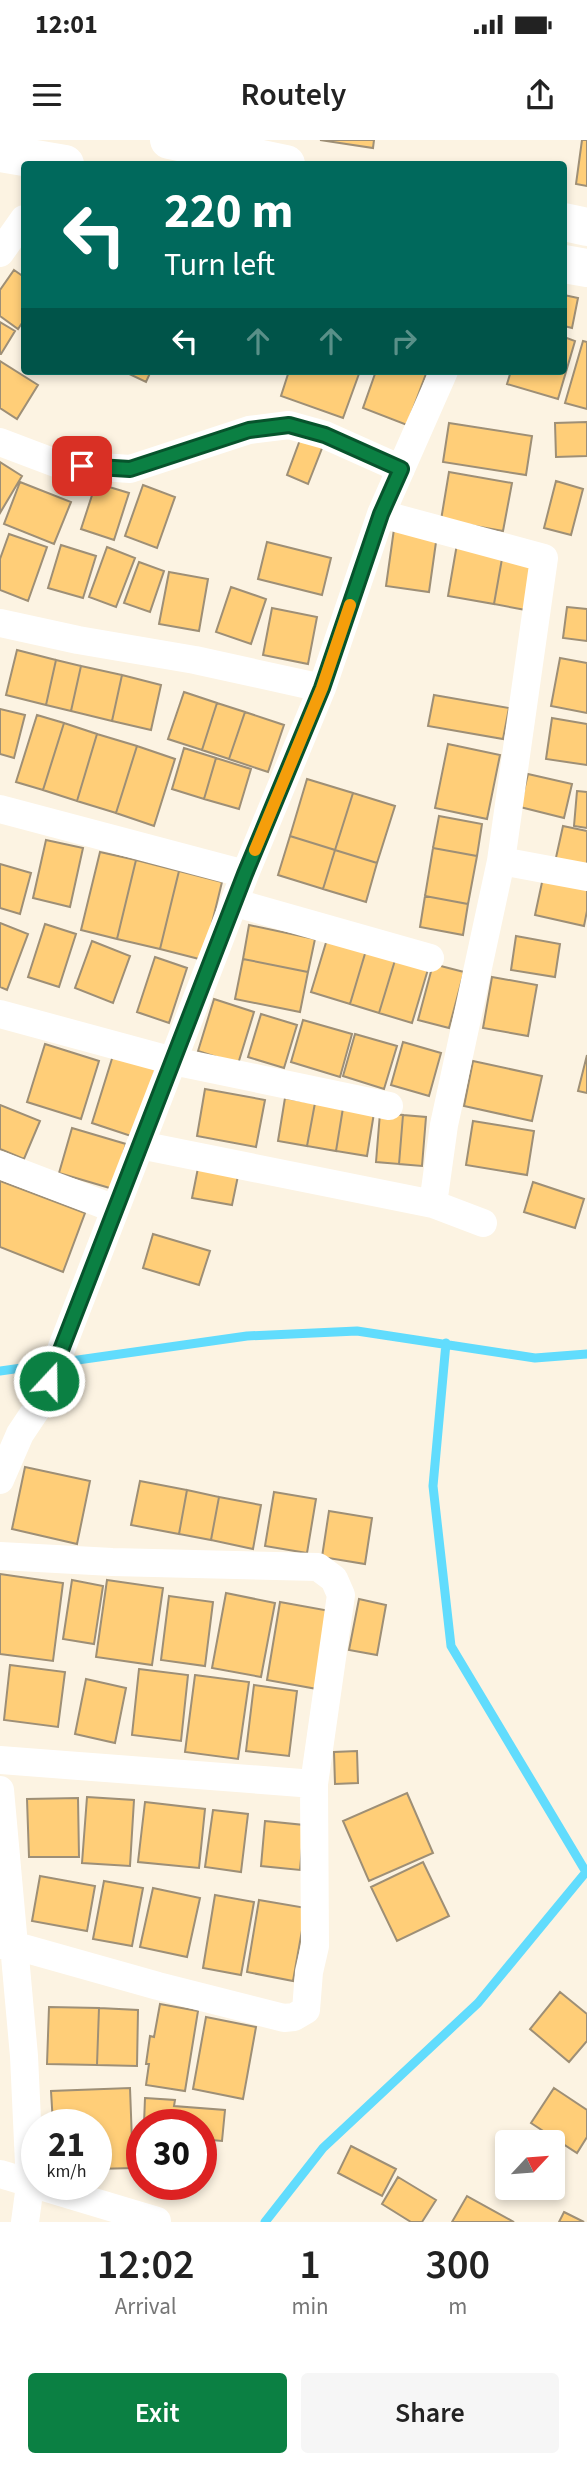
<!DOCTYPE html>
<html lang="en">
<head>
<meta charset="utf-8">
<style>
	body { margin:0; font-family:"Source Sans 3",sans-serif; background:#f6f6f6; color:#222; height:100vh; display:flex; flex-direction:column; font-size:26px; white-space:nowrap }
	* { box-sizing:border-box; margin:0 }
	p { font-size:23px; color:#767676 }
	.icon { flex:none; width:38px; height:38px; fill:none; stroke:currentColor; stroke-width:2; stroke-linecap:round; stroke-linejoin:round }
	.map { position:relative; height:2082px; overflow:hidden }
	.drawer { display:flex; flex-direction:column; background:#fff; flex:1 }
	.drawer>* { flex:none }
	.top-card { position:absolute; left:21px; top:21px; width:546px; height:214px; border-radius:7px; box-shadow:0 4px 10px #0003; background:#00695c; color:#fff; overflow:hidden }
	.needle { width:46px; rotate:64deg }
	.fabs { position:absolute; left:495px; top:1990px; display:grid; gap:14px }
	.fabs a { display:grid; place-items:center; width:70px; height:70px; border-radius:7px; background:#fff; box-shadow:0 4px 10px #0003; font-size:35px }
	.speed { position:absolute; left:21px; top:1969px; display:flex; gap:14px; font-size:35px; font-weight:700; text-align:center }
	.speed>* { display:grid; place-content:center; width:91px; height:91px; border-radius:50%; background:#fff; box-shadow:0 4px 10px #0003; line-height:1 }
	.speed small { font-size:18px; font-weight:400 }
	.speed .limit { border:10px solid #d22; background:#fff; color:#111 }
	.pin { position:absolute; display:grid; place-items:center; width:60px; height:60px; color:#fff; margin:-30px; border-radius:14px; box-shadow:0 4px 10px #0006 }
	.me { position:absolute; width:77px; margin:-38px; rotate:21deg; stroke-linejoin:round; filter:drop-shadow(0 0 5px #0008) }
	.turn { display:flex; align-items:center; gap:24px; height:147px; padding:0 28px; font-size:32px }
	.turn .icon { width:91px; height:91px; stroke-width:2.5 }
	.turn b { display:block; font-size:49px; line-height:60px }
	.lanes { display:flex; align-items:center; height:66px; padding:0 28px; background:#0003; justify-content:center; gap:35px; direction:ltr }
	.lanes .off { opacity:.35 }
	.eta { display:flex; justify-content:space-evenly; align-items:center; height:119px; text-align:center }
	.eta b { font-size:42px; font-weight:600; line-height:49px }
	.button { display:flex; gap:14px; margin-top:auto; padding:14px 28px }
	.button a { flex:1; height:80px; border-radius:7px; background:#0b8043; color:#fff; font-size:28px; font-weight:600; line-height:80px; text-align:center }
	.button a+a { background:#f6f6f6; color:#222 }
	.status { display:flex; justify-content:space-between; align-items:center; height:49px; padding:0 35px; background:#fff; direction:ltr }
	.status svg { height:19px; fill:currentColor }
	header { display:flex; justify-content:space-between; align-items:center; height:91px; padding:0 28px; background:#fff; font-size:32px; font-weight:600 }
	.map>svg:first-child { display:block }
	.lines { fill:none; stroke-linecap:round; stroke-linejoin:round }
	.stream { stroke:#61dcfd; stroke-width:9 }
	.building { fill:#ffce78; stroke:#9e8f76; stroke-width:2 }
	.minor { stroke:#fff; stroke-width:28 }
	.trunk { stroke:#fff; stroke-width:38 }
	.route-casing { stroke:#07532c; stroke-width:18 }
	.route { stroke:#0b8043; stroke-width:12 }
	.slow { stroke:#f59e0b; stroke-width:12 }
</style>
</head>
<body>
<div class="status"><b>12:01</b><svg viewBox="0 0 49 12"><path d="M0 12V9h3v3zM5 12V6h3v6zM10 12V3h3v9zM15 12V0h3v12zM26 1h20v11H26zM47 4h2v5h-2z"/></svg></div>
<header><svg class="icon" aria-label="menu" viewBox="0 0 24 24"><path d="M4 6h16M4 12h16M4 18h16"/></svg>Routely<svg class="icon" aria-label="share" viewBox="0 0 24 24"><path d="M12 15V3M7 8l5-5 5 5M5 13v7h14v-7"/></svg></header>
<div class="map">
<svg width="587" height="2082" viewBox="0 0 587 2082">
	<rect width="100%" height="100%" fill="#fcf3e2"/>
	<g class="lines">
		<path class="stream" d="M 0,1231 L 247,1196 L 357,1191 L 535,1218 L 587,1214
			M 265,2082 L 323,2008 L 478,1863 L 586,1732 L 451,1506 L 433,1346 L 446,1203"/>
	</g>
	<path class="building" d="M 320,0 L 374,0 L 373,8 Z
		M 582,0 L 587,0 L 587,46 L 576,44 Z
		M 14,130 L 24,137 L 24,180 L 18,189 L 0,176 L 0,150 Z
		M 564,155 L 578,158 L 572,188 L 564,186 Z
		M 0,182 L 15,191 L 1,214 L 0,214 Z
		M 564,197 L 575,201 L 558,259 L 507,244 L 511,231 L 564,231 Z
		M 583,201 L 587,202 L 587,269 L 565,263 Z
		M 0,221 L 38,245 L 17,279 L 0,268 Z
		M 123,231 L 151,231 L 146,242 Z
		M 289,231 L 360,231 L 343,278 L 281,256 Z
		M 376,231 L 427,231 L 407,285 L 363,268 Z
		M 587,282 L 587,316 L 556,317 L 555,283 Z
		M 449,283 L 532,296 L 526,335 L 443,322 Z
		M 304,289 L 326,298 L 308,344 L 287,335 Z
		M 0,322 L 22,336 L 0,373 Z
		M 449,332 L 512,343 L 503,391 L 441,380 Z
		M 556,341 L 583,349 L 571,395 L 544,388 Z
		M 20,342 L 71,362 L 54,404 L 4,384 Z
		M 96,343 L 129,353 L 114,400 L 81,389 Z
		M 143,345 L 175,357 L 157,408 L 125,396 Z
		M 394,389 L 437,395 L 429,452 L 386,446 Z
		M 9,394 L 47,407 L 28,461 L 0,450 L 0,419 Z
		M 267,402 L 331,418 L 322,455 L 258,439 Z
		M 457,404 L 503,413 L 494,464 L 448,456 Z
		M 61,405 L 96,416 L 83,458 L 48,448 Z
		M 107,407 L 135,418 L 116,467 L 89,457 Z
		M 503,413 L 540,420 L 531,471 L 494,464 Z
		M 139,422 L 164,431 L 150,472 L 124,463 Z
		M 169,432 L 208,439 L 199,491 L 159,484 Z
		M 231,447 L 266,459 L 251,504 L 216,492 Z
		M 567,467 L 587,469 L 587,501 L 563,498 Z
		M 272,468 L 317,477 L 308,524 L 263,515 Z
		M 17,510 L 56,520 L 46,565 L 6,555 Z
		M 560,518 L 587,523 L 587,573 L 551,566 Z
		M 56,520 L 81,526 L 71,571 L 46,565 Z
		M 81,526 L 122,535 L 112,581 L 71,571 Z
		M 122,535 L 161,545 L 151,590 L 112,581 Z
		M 184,552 L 217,563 L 202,610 L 168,599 Z
		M 434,555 L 509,568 L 503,599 L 428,586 Z
		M 217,563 L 245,572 L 229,619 L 202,610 Z
		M 0,569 L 25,575 L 14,618 L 0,614 Z
		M 245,572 L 284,585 L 268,632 L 229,619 Z
		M 37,575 L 64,583 L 43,650 L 16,642 Z
		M 552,578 L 587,584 L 587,625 L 546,619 Z
		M 64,583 L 97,594 L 77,661 L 43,650 Z
		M 97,594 L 137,606 L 116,673 L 77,661 Z
		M 448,604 L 500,615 L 487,679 L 435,668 Z
		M 137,606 L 175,619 L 154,686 L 116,673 Z
		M 184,608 L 216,618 L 204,659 L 172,649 Z
		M 216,618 L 251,629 L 239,669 L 204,659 Z
		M 528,634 L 572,644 L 564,678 L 520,667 Z
		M 307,639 L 353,653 L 335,710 L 290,696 Z
		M 577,651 L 587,652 L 587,688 L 574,686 Z
		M 353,653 L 395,666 L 377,723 L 335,710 Z
		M 439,676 L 482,684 L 477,716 L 433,708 Z
		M 563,686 L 587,691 L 587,729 L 555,722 Z
		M 290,696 L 335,710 L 323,749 L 278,735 Z
		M 46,700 L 83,708 L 70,767 L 33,758 Z
		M 433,708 L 477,716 L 468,764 L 425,756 Z
		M 335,710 L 377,723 L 366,762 L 323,749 Z
		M 100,712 L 136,720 L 117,799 L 81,790 Z
		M 136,720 L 179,731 L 160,809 L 117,799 Z
		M 0,724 L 31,733 L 20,774 L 0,768 Z
		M 179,731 L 222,742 L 203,820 L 160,809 Z
		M 544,733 L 587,743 L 587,771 L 584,786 L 535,775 Z
		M 425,756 L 468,764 L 463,795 L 420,787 Z
		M 0,783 L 28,794 L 7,850 L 0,847 Z
		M 45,784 L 76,794 L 59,847 L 28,837 Z
		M 249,785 L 315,799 L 308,832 L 243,819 Z
		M 328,796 L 367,807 L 350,864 L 311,852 Z
		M 516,796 L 560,804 L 555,837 L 511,830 Z
		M 92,801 L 130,816 L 113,863 L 75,848 Z
		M 367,807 L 396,817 L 379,873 L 350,864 Z
		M 155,817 L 187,828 L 169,883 L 137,872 Z
		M 396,817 L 429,826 L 412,883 L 379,873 Z
		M 243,819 L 308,832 L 300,872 L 235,859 Z
		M 433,824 L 464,832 L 449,888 L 418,880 Z
		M 492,837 L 537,845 L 528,896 L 483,888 Z
		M 214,859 L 254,872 L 238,924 L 198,911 Z
		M 261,874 L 297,885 L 284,928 L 248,917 Z
		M 303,880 L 352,894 L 340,937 L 291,922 Z
		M 355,894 L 397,906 L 384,949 L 343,936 Z
		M 403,902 L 441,913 L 429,956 L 391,945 Z
		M 45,904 L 99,921 L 81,979 L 27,962 Z
		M 115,909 L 158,922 L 134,997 L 92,983 Z
		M 587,915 L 587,953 L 578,951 Z
		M 473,921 L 542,936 L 532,981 L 464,966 Z
		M 205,949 L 265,960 L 256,1007 L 197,996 Z
		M 285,958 L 315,963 L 307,1006 L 278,1001 Z
		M 315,963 L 343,968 L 336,1011 L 307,1006 Z
		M 0,965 L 40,981 L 24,1019 L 0,1009 Z
		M 343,968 L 374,973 L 367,1016 L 336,1011 Z
		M 380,973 L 403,975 L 399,1024 L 376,1022 Z
		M 403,975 L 426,977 L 422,1026 L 399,1024 Z
		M 473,981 L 534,991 L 527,1035 L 466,1025 Z
		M 72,988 L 126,1004 L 113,1049 L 59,1033 Z
		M 199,1023 L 239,1031 L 232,1065 L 192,1058 Z
		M 0,1041 L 85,1073 L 63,1132 L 0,1107 Z
		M 533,1042 L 584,1059 L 575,1088 L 524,1072 Z
		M 153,1094 L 210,1111 L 199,1145 L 143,1128 Z
		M 25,1327 L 90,1341 L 77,1404 L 12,1389 Z
		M 140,1341 L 187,1350 L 179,1394 L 131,1385 Z
		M 187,1350 L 219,1357 L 211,1400 L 179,1394 Z
		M 274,1352 L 316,1359 L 307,1413 L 265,1406 Z
		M 219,1357 L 261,1365 L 253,1409 L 211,1400 Z
		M 329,1371 L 372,1378 L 365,1424 L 322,1417 Z
		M 0,1434 L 63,1443 L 53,1521 L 0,1514 Z
		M 72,1440 L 103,1446 L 94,1504 L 63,1499 Z
		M 107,1440 L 163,1448 L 152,1525 L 96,1517 Z
		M 226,1453 L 275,1463 L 261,1537 L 212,1528 Z
		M 169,1456 L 213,1462 L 205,1526 L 161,1520 Z
		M 359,1459 L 386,1465 L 377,1515 L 349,1510 Z
		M 280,1462 L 330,1471 L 317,1549 L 267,1540 Z
		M 10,1525 L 65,1532 L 58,1587 L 4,1580 Z
		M 139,1529 L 188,1535 L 181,1601 L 132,1595 Z
		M 195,1535 L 249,1542 L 238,1619 L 185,1612 Z
		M 86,1539 L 126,1548 L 115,1603 L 75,1594 Z
		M 254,1545 L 297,1551 L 289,1616 L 246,1611 Z
		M 357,1611 L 358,1643 L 335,1644 L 334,1612 Z
		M 407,1653 L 433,1713 L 369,1741 L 343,1681 Z
		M 87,1657 L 134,1660 L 130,1726 L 82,1723 Z
		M 78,1658 L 79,1717 L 29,1717 L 27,1659 Z
		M 145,1662 L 205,1669 L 199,1728 L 138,1722 Z
		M 213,1670 L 248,1674 L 241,1732 L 205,1727 Z
		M 265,1681 L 304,1685 L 300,1730 L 261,1726 Z
		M 423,1722 L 449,1776 L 397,1801 L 371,1747 Z
		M 40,1736 L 95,1746 L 87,1791 L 32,1781 Z
		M 104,1741 L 143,1748 L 132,1806 L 93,1799 Z
		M 153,1748 L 200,1758 L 187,1817 L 140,1807 Z
		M 215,1755 L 254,1762 L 241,1835 L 203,1828 Z
		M 259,1760 L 306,1768 L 293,1841 L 247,1832 Z
		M 560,1852 L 587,1874 L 587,1901 L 569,1922 L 530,1889 Z
		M 160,1864 L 198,1871 L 185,1951 L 146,1945 L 149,1924 L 146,1924 L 150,1896 L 154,1897 Z
		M 49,1867 L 99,1868 L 97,1925 L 47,1924 Z
		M 99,1868 L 138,1870 L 137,1926 L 97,1925 Z
		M 206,1877 L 256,1887 L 243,1959 L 193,1949 Z
		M 130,1948 L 133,2028 L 96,2029 L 96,1984 L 53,1984 L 51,1951 Z
		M 554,1948 L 587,1970 L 587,1997 L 577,2013 L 531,1983 Z
		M 145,1958 L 175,1960 L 174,1966 L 225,1970 L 222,2001 L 201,1999 L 201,1984 L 144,1984 Z
		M 351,2006 L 396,2029 L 382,2056 L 338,2033 Z
		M 398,2037 L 436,2060 L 422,2082 L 411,2082 L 382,2064 Z
		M 467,2056 L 514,2082 L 452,2082 Z
		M 564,2072 L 584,2082 L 559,2082 Z"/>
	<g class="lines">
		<path class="minor" d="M 0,113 L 24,79
			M 0,302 L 58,324 L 130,329 L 249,290 L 289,285 L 325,295 L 401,329
			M 381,374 L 544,418 L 501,721 L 444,985 L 433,1064
			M 0,483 L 78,500 L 195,520 L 322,548
			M 0,669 L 245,734
			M 501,721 L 587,737
			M 236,763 L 430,818
			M 0,874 L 173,921 L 389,966
			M 140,1005 L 433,1064 L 483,1083
			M 0,1025 L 115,1069
			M 0,1340 L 20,1294 L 40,1264 L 245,734 L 322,548 L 381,374 L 444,231
			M 0,1416 L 112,1422 L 318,1427 L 334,1439 L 341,1455 L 314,1644 L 315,1806 L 309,1832 L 306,1870 L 294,1877 L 284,1878 L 158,1846 L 16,1806 L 0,1805
			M 0,1620 L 314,1644
			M 0,1650 L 24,1916 L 30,2045 L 25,2082
			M 0,2034 L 157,2081"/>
		<path class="trunk" d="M 169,0 L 286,24
			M 0,13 L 65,24
			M 564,82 L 587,87
			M 564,124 L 587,128"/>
	</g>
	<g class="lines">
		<g class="route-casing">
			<path id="route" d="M 49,1241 L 245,734 L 322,548 L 381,374 L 401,329 L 325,295 L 289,285 L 249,290 L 130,329 L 82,326"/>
		</g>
		<use href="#route" class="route"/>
		<path class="slow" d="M 255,710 L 322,548 L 350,465"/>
	</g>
</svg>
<div class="fabs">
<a><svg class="needle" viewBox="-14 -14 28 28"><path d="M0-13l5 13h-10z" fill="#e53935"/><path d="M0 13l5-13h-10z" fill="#767676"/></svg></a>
</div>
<div class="speed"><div>21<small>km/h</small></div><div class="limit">30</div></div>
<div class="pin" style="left:82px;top:326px;background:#d93025"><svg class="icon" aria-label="arrive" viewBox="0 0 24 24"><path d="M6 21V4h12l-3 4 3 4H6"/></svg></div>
<svg class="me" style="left:49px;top:1241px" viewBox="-20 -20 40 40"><circle r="17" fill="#0b8043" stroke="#fff" stroke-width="3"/><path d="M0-11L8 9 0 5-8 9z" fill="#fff"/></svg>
<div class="top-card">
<div class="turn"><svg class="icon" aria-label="left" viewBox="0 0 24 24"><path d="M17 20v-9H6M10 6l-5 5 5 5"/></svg><div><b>220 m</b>Turn left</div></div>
<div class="lanes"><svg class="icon" aria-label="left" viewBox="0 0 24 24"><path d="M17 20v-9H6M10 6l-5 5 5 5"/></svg><svg class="icon off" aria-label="ahead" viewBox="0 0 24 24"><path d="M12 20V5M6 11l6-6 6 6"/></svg><svg class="icon off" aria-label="ahead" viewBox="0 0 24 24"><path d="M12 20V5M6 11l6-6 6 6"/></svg><svg class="icon off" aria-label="right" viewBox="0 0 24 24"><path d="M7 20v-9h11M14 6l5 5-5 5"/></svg></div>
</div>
</div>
<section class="drawer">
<div class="eta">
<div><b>12:02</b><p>Arrival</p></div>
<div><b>1</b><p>min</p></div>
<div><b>300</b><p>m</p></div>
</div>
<div class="button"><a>Exit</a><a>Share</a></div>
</section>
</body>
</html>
